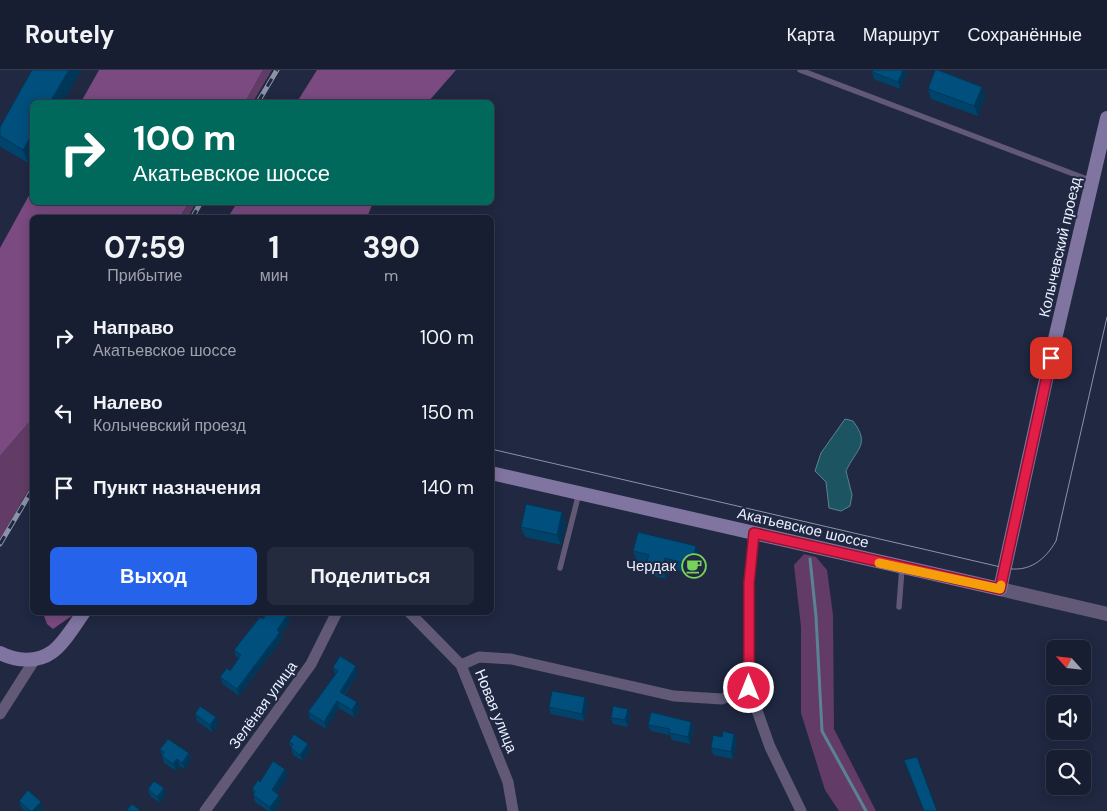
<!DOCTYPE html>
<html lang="ru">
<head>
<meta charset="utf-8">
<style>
	body { margin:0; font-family:"DM Sans",sans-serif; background:#252b3e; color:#f1f3f6; height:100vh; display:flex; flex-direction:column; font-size:19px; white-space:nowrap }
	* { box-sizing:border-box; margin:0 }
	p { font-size:16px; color:#9fa2ac }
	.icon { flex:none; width:28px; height:28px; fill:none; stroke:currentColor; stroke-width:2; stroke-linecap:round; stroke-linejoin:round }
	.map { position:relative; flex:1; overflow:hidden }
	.drawer { position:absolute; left:30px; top:145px; width:464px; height:400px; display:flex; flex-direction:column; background:#181e32; border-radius:8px; box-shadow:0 2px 12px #0003,0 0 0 1px #363c4d }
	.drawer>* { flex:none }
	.guide { position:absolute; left:30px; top:30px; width:464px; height:105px; border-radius:8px; box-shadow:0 2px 12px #0003,0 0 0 1px #363c4d; background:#00695c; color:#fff; overflow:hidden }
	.needle { width:32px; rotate:297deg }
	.buttons { position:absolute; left:1046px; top:570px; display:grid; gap:10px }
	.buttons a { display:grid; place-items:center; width:45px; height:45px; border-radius:8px; background:#181e32; box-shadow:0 2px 12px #0003,0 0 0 1px #363c4d; font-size:25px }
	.pin { position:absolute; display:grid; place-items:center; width:42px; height:42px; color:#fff; margin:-21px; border-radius:10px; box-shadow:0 2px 8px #0006 }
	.me { position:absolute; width:55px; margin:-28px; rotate:0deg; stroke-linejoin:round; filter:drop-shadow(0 0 4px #0008) }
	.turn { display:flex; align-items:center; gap:18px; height:105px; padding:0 20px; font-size:22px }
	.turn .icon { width:65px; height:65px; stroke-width:2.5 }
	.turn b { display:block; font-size:35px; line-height:42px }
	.eta { display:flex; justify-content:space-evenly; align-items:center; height:85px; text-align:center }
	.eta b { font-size:30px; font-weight:700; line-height:35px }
	.action { display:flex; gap:10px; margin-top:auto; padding:10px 20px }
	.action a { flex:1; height:58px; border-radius:8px; background:#2563eb; color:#fff; font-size:20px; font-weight:700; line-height:58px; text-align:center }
	.action a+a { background:#252b3e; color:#f1f3f6 }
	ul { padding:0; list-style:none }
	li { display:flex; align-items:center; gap:15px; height:75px; padding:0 20px }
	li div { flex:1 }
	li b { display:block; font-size:19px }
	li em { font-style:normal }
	header { display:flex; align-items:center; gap:30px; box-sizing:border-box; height:70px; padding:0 25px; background:#181e32; border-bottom:1px solid #363c4d }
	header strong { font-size:24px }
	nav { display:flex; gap:28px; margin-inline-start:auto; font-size:18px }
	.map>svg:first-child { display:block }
	.green { fill:#623c66 }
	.forest { fill:#7a4a80 }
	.water { fill:#1d5462; stroke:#5a8391 }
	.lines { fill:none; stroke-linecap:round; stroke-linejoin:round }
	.stream { stroke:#5a8391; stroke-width:3 }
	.service { stroke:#615976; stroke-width:5.5 }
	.minor { stroke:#615976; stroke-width:11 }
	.tertiary { stroke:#615976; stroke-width:14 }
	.secondary { stroke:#8074a1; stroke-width:14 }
	.tram { stroke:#8c93a7; stroke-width:1 }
	.rail-casing { stroke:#8c93a7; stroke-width:5 }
	.rail { stroke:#202842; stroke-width:3; stroke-dasharray:9; stroke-linecap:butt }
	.wall { fill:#00446c }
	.shaded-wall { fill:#003758 }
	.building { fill:#004f7d; stroke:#003758 }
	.route-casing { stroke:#92132f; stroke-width:12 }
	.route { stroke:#e11d48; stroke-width:9 }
	.slow { stroke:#f59e0b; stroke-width:9 }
	.labels { text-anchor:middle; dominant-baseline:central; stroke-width:4; stroke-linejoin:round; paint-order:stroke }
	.street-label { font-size:15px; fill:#eaf0fe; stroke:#202842 }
	.poi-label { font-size:15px; fill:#eaf0fe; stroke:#202842; text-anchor:end }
</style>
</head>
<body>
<header>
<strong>Routely</strong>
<nav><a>Карта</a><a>Маршрут</a><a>Сохранённые</a></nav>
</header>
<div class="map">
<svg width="1107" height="741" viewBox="0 0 1107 741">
	<rect width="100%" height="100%" fill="#202842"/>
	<path class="green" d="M 263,0 L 272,0 L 253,32 L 245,32 Z
		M 189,133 L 196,133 L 188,147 L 180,148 Z
		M 32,349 L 32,414 L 0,469 L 0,386 Z
		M 804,484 L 816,487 L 827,500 L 833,545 L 834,659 L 876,741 L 839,741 L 825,720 L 801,643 L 801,557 L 794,495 Z"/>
	<path class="forest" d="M 99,0 L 263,0 L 245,32 L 81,32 Z
		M 317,0 L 456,0 L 428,32 L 297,32 Z
		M 32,120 L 32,132 L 189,133 L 180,147 L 32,148 L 32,349 L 0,386 L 0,178 Z
		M 237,133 L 237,132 L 373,133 L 367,147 L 228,147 Z
		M 43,543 L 76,543 L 53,559 L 47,554 Z"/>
	<path class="water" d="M 845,349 L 853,351 C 871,375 856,379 846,401 L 852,425 L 850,436 L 841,441 L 829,438 L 826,412 L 815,401 L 821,383 Z"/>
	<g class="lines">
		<path class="stream" d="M 810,489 L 816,546 L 822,661 L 866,741"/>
		<path class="service" d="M 800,0 L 1092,111
			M 560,498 L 579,423
			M 899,537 L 902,498"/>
		<path class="minor" d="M 754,463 L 749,513 L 749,618 L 770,677 L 801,741
			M 409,542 L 461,595 L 508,712 L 513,741
			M 461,595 L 479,587 L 511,589 L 674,626 L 722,629 L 749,618
			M 0,644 L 35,589
			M 205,741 L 311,594 L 337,542"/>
		<path class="tertiary" d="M 1000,519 L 1107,544"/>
		<path class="secondary" d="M 491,403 L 1000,519 L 1055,269 L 1107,48
			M 0,583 C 15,591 37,593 52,582 C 63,575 76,553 84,542"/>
		<path class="tram" d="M 491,379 L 1005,498 C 1029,503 1045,490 1056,471 L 1107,247"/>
		<g class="rail-casing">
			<path id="rail" d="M 258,32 L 277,0
				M 192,148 L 201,132
				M 0,474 L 32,420"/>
		</g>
		<use href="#rail" class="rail"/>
	</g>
	<path class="wall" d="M 32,0 L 81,0 L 63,32 L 32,32 L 28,93 L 1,77 L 0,75 L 0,57 Z
		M 873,0 L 906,0 L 907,3 L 900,19 L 874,9 L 872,2 Z
		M 928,19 L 985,27 L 978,46 L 931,29 Z
		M 566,452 L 561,475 L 525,467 L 521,457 Z
		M 633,481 L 700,486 L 695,505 L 669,498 L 666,509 L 650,505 L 647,494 L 637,491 Z
		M 263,549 L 290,551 L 281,564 L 282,569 L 239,626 L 223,614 L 220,607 L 230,601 L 239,588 L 236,587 L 234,580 Z
		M 333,597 L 358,603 L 345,625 L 360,639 L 354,647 L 339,638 L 326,659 L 310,649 L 308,642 L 335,604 Z
		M 588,634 L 584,651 L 551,644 L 549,637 Z
		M 195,644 L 216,647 L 218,654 L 212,662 L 197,651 Z
		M 630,645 L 628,657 L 613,654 L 611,648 Z
		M 691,652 L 694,658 L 690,674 L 672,670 L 670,665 L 651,661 L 648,655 Z
		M 734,664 L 737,670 L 733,689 L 713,685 L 711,678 L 722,667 Z
		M 289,672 L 310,680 L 303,691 L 293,685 Z
		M 160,679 L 189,683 L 191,690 L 185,699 L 180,696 L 176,701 L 164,693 Z
		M 288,706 L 277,723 L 279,725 L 281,731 L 275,741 L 268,741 L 255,732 L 253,725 L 254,723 L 252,719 L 260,712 Z
		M 164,718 L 166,725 L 160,733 L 150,726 L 148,719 Z
		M 19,731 L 43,739 L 41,741 L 25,741 L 21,737 Z"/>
	<path class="shaded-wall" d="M 69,0 L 81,0 L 63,32 L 50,32 Z
		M 903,0 L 906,0 L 907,3 L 900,19 L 898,12 Z
		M 982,17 L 985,27 L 978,46 L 974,36 Z
		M 32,64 L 32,86 L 28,93 L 23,80 Z
		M 562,442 L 566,452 L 561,475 L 557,465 Z
		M 696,476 L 700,486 L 695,505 L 691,495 Z
		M 665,488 L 669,498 L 666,509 L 662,498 Z
		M 288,544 L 290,551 L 281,564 L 282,569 L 239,626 L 237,619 Z
		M 356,596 L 358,603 L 342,628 L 340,622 Z
		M 585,627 L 588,634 L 584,651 L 582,644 Z
		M 337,631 L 339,638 L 326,659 L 324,652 Z
		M 357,632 L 360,639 L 354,647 L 352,640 Z
		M 628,639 L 630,645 L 628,657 L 625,650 Z
		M 216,647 L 218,654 L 212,662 L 210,655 Z
		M 691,652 L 694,658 L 690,674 L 688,667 Z
		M 734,664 L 737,670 L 733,689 L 731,682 Z
		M 308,674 L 310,680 L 303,691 L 300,685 Z
		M 189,683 L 191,690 L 185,699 L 182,693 Z
		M 177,689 L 180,696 L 176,701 L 173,694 Z
		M 285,699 L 288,706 L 274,727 L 272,720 Z
		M 164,718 L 166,725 L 160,733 L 157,727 Z
		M 279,725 L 281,731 L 275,741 L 271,741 L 270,737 Z
		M 41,732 L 43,739 L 41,741 L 32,741 Z"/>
	<path class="building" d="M 32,0 L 69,0 L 50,32 L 32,32 L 32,64 L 23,80 L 0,66 L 0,57 Z
		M 873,0 L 903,0 L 898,12 L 872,2 Z
		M 935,0 L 938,0 L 982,17 L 974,36 L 928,19 Z
		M 526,434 L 562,442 L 557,465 L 521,457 Z
		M 638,462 L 696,476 L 691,495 L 665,488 L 662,498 L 646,494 L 649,485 L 633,481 Z
		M 267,542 L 285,542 L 288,544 L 277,560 L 280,562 L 237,619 L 220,607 L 227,598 L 230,601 L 241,585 L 234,580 L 260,547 L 263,549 Z
		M 340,586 L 356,596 L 340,622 L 357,632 L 352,640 L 337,631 L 324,652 L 308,642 L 338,601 L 333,597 Z
		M 552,621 L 585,627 L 582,644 L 549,637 Z
		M 200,636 L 216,647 L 210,655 L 195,644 Z
		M 613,636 L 628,639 L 625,650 L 611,648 Z
		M 651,642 L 691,652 L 688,667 L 669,663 L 670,659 L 648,655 Z
		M 723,661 L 734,664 L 731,682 L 711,678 L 713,665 L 722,667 Z
		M 294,664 L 308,674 L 300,685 L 291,678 L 293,674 L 289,672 Z
		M 168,669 L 189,683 L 182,693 L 177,689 L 173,694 L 162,686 L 164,682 L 160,679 Z
		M 917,687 L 937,741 L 924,741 L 904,690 Z
		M 273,691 L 285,699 L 272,720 L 279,725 L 270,737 L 253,725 L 255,721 L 252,719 L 258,710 L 260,712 Z
		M 154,711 L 164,718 L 157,727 L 148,719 Z
		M 28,720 L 41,732 L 32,741 L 30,741 L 19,731 Z
		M 132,734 L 141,741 L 126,741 Z"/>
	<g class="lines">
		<g class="route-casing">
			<path id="route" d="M 749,618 L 749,513 L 754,463 L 1000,519 L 1051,288"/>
		</g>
		<use href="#route" class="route"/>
		<path class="slow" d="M 879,493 L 1000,519 L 1001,515"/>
	</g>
	<defs>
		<g id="cafe-ring" transform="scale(1.25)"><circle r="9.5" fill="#202842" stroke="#78d158" stroke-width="1.5"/><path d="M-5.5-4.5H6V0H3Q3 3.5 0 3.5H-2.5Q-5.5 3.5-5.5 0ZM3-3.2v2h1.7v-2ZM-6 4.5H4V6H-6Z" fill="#78d158"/></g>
	</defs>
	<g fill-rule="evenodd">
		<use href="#cafe-ring" x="694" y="496"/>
	</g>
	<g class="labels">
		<g class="street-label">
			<text transform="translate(1060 177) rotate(-77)">Колычевский проезд</text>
			<text transform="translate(803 458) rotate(13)">Акатьевское шоссе</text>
			<text transform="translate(263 635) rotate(-54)">Зелёная улица</text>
			<text transform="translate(496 641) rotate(68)">Новая улица</text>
		</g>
		<g class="poi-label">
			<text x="676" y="496">Чердак</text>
		</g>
	</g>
</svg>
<div class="buttons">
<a><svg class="needle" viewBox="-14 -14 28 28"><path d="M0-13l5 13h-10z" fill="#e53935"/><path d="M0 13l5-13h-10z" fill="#9fa2ac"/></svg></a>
<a><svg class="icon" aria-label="sound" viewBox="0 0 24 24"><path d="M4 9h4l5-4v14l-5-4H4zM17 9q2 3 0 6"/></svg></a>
<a><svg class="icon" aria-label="search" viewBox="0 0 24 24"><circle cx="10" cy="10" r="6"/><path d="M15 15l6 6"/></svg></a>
</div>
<div class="pin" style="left:1051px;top:288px;background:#d93025"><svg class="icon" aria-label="arrive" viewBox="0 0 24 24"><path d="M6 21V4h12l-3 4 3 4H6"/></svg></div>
<svg class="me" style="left:749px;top:618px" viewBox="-20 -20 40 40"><circle r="17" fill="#e11d48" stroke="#fff" stroke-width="3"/><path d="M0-11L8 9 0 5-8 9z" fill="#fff"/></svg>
<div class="guide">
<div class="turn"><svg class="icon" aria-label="right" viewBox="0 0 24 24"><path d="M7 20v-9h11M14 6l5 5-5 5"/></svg><div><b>100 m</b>Акатьевское шоссе</div></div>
</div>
<section class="drawer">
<div class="eta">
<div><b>07:59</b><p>Прибытие</p></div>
<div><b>1</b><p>мин</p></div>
<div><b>390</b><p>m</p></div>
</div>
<ul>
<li><svg class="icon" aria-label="right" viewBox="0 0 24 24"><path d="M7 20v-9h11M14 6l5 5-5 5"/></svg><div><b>Направо</b><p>Акатьевское шоссе</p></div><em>100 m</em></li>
<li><svg class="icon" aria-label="left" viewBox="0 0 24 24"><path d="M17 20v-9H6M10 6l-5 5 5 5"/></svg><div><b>Налево</b><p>Колычевский проезд</p></div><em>150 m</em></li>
<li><svg class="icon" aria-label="arrive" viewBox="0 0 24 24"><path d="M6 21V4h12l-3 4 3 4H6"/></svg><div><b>Пункт назначения</b></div><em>140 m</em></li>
</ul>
<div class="action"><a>Выход</a><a>Поделиться</a></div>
</section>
</div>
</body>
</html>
